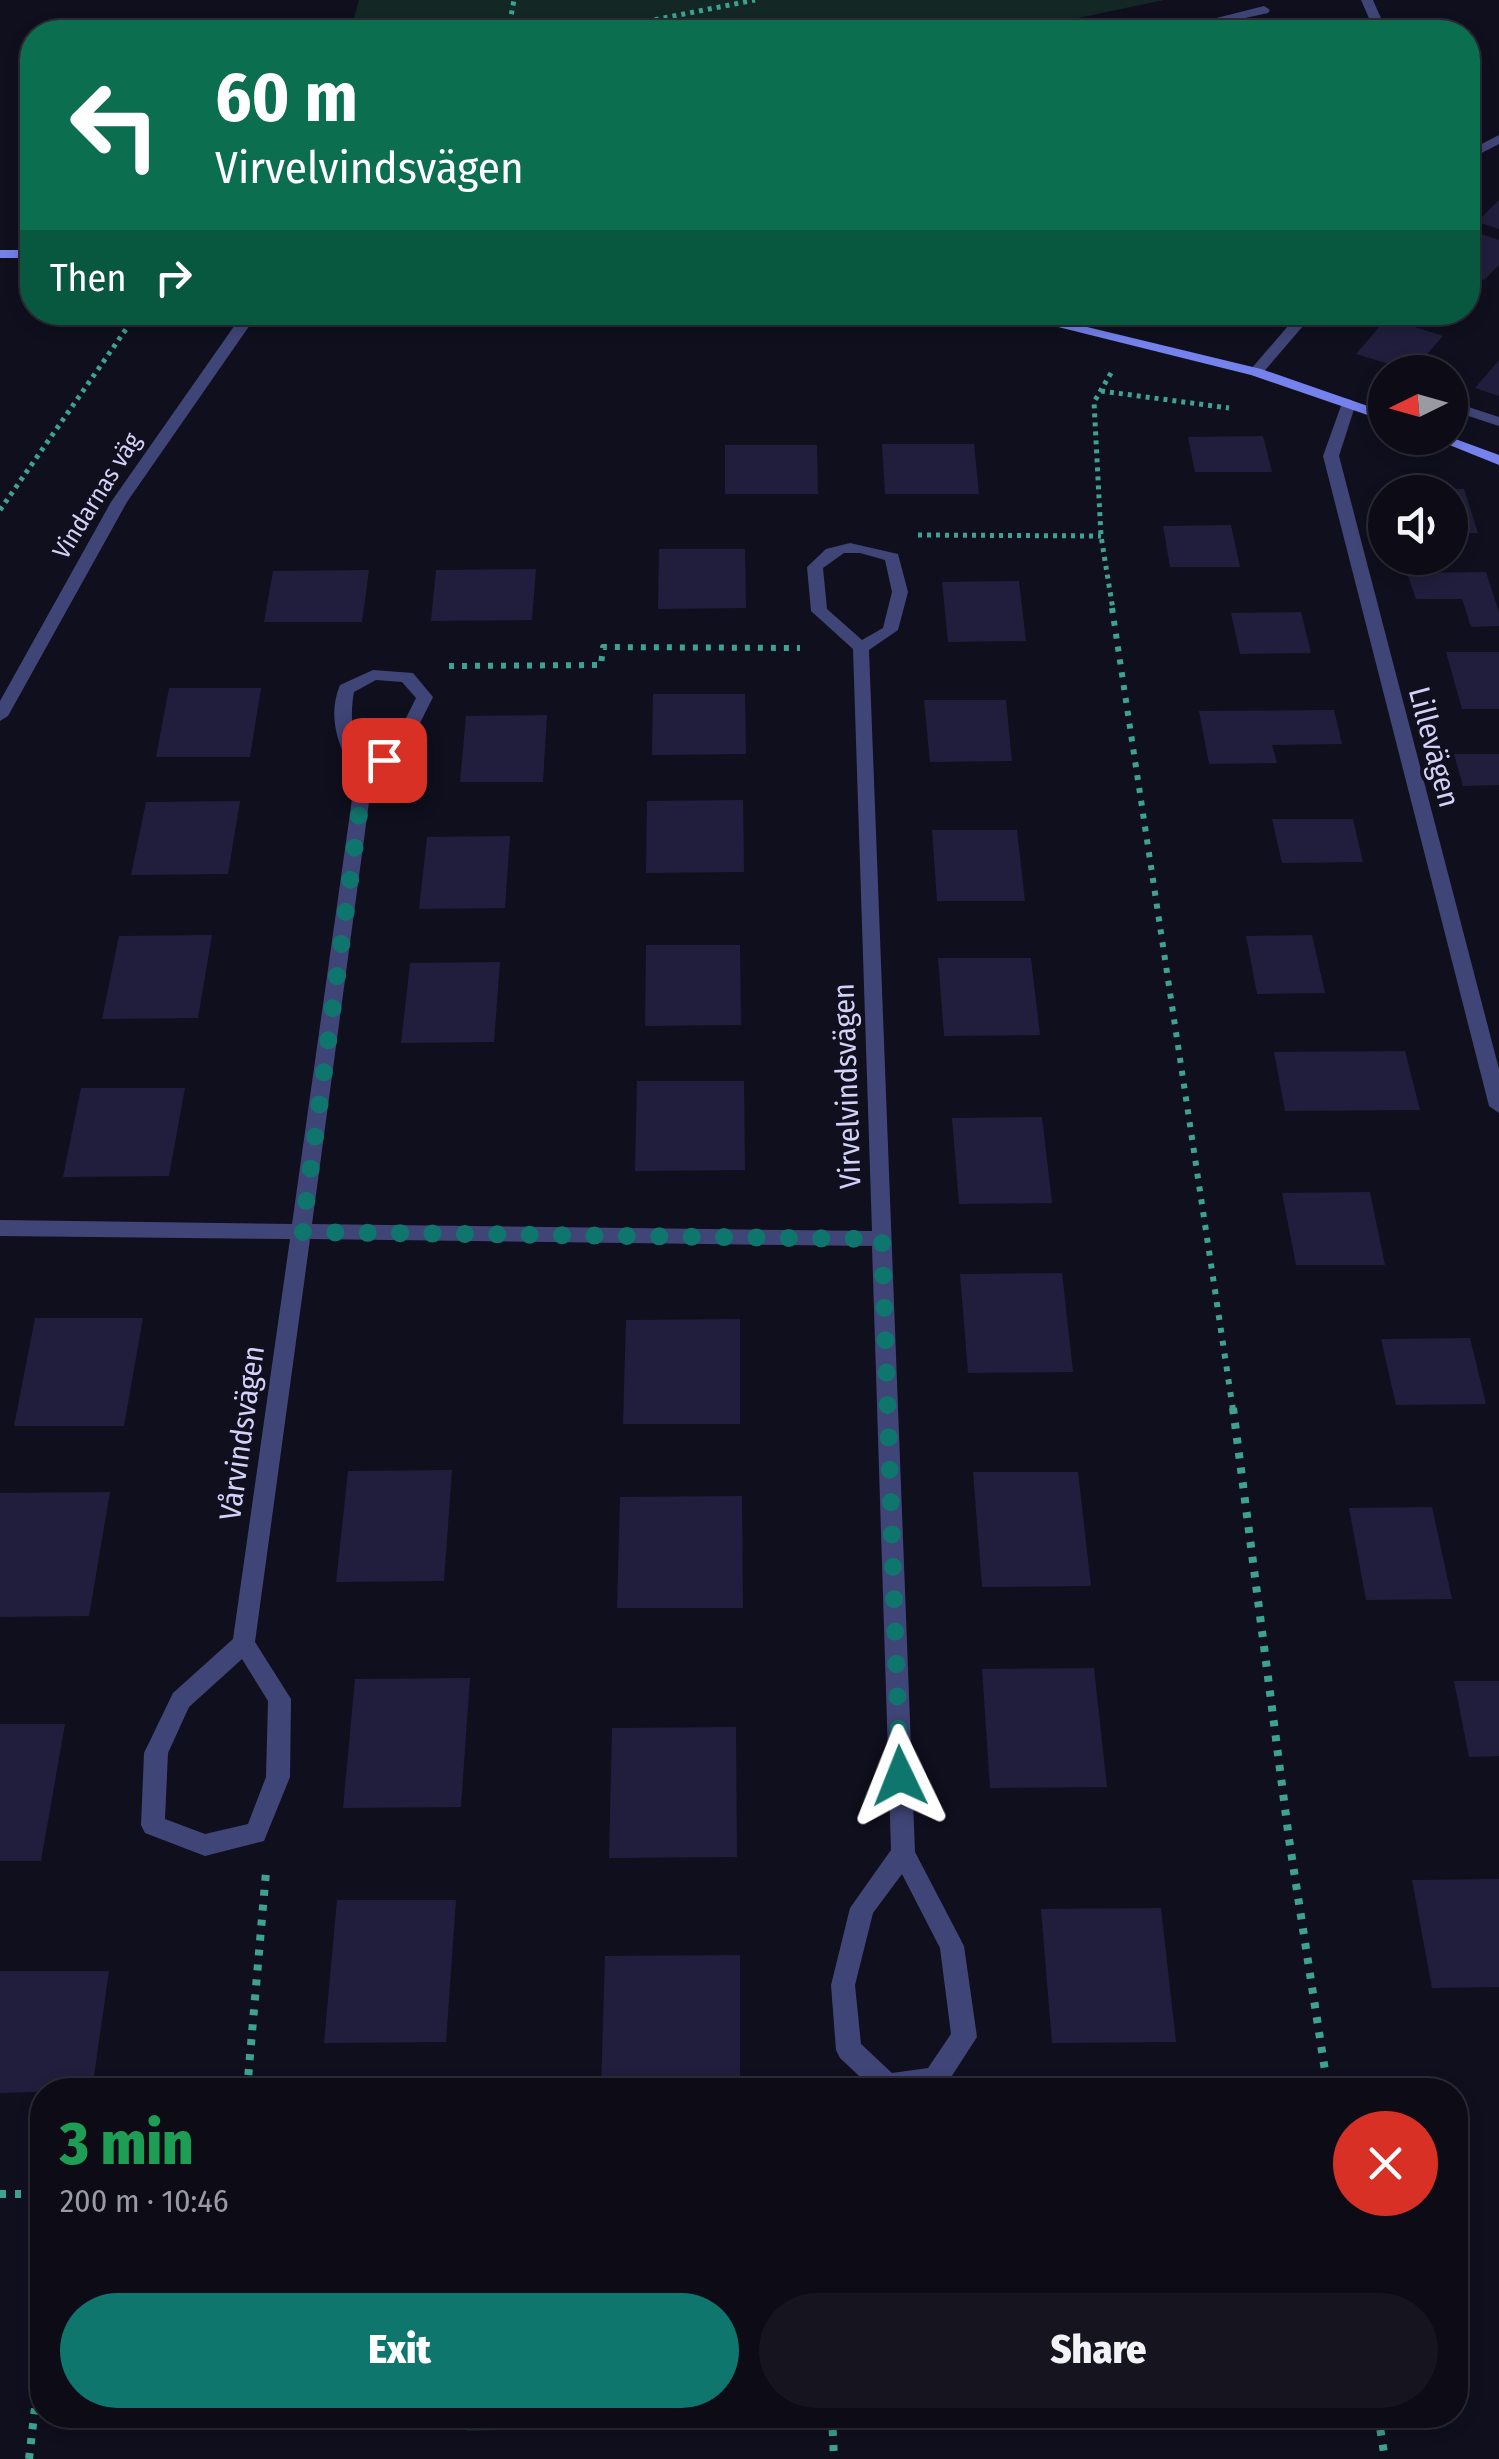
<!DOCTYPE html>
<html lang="en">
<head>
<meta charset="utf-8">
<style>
	body { margin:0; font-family:"Fira Sans Condensed",sans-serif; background:#15141f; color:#f1f3f6; height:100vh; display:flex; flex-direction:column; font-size:38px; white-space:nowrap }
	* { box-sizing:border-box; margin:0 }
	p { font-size:32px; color:#9a9ba1 }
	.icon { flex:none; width:55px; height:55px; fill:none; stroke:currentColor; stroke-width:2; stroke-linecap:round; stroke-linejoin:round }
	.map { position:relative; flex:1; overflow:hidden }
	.sheet { position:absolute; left:30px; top:2078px; width:1438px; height:350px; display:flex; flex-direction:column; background:#0c0b16; border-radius:40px; box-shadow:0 5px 15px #0003,0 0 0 2px #2c2b35 }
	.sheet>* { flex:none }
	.top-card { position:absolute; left:20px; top:20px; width:1460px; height:305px; border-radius:40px; box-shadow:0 5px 15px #0003,0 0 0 2px #2c2b35; background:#0b6e4f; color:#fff; overflow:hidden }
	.needle { width:65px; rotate:265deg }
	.tools { position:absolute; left:1368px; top:355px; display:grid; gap:20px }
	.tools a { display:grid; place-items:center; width:100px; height:100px; border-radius:50%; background:#0c0b16; box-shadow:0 5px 15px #0003,0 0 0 2px #2c2b35; font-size:50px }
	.pin { position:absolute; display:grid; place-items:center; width:85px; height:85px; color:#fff; margin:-42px; border-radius:20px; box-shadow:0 5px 15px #0006 }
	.me { position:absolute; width:110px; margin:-55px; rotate:358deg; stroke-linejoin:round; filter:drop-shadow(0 0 8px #0008) }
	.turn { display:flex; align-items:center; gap:35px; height:210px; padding:0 30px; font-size:45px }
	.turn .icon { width:130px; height:130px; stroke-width:2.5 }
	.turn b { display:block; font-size:70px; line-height:85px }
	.then { display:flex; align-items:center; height:95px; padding:0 30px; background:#0003; gap:20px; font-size:38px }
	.round { display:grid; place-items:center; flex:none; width:105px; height:105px; border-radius:52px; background:#15141f }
	.summary { display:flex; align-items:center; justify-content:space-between; height:170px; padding:0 30px }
	h1 { font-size:60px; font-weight:800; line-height:75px; color:#1e9e55 }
	.primary-button { display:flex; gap:20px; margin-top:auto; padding:20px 30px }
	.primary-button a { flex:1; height:115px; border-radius:60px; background:#0f766e; color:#fff; font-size:40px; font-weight:800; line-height:115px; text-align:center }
	.primary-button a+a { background:#15141f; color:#f1f3f6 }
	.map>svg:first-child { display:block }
	.green { fill:#132724 }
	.building { fill:#201e3c }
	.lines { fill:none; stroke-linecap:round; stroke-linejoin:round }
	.path-far2 { stroke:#3da28f; stroke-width:5; stroke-dasharray:4 5; stroke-linecap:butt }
	.path-far1 { stroke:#3da28f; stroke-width:6; stroke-dasharray:5 8; stroke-linecap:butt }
	.path { stroke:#3da28f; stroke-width:8; stroke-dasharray:6 9; stroke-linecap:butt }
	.street { fill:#404577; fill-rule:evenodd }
	.secondary { fill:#7581ec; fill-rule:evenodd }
	.route { stroke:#0f766e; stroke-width:18; stroke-dasharray:0 32.4 }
	.labels { text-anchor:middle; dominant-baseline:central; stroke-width:8; stroke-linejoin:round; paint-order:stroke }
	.far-street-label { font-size:25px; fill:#d2d2f9; stroke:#100f1e }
	.street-label { font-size:30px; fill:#d2d2f9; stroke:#100f1e }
</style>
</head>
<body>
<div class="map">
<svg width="1499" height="2459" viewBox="0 0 1499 2459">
	<rect width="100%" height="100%" fill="#100f1e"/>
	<path class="green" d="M 359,0 L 1164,0 L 1011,32 L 350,32 Z
		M 468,2415 L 746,2415 L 747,2425 L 467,2431 Z"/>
	<path class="building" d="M 1499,200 L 1499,229 L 1477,222 Z
		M 1469,230 L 1499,240 L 1499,265 L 1484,280 L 1468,274 Z
		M 1387,318 L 1443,336 L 1412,371 L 1356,354 Z
		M 1499,360 L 1499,396 L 1475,388 Z
		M 1263,436 L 1272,472 L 1195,472 L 1188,437 Z
		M 882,444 L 974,444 L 979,494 L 885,494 Z
		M 725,445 L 817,445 L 818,494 L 725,494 Z
		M 1415,489 L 1464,489 L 1478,533 L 1450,533 L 1450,492 L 1415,492 Z
		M 1231,525 L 1240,567 L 1170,567 L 1163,526 Z
		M 659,549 L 745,549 L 746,608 L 658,609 Z
		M 536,569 L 532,620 L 431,621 L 436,570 Z
		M 369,570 L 362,622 L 264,622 L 273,571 Z
		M 1486,572 L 1499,612 L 1499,626 L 1471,627 L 1462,599 L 1416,599 L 1407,573 Z
		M 1019,581 L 1026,641 L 948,642 L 942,582 Z
		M 1301,612 L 1311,653 L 1240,654 L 1231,613 Z
		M 1446,652 L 1499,652 L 1499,709 L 1462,709 Z
		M 169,688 L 261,688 L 250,757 L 156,757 Z
		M 653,694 L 745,694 L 746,754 L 652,755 Z
		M 924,700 L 1006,700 L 1012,761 L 930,762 Z
		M 1334,710 L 1342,744 L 1272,745 L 1277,763 L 1209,764 L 1199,711 Z
		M 547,715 L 543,782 L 460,782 L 466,716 Z
		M 1454,754 L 1499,754 L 1499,785 L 1463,786 Z
		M 743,800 L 744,872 L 646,873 L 647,801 Z
		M 240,801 L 228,874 L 131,875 L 146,802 Z
		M 1272,819 L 1353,819 L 1363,862 L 1282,863 Z
		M 932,830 L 1017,830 L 1025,901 L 937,901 Z
		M 510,836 L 505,908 L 419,909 L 427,837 Z
		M 212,935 L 198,1018 L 102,1019 L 119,936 Z
		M 1312,935 L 1325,993 L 1257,994 L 1246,936 Z
		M 646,945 L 740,945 L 741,1025 L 645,1026 Z
		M 938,958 L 1031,958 L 1040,1035 L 944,1036 Z
		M 500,962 L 494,1042 L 401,1043 L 410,963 Z
		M 1405,1051 L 1420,1110 L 1285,1111 L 1274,1052 Z
		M 637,1081 L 744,1081 L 745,1170 L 635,1171 Z
		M 81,1088 L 185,1088 L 169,1176 L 63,1177 Z
		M 1042,1117 L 1052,1203 L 959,1204 L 952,1118 Z
		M 1370,1192 L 1385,1265 L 1296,1265 L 1282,1193 Z
		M 1062,1273 L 1073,1372 L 968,1373 L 960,1274 Z
		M 35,1318 L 143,1318 L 124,1426 L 14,1426 Z
		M 740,1319 L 740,1424 L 623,1424 L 626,1320 Z
		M 1470,1338 L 1486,1404 L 1396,1405 L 1381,1339 Z
		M 452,1470 L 444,1581 L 336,1582 L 348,1471 Z
		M 973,1472 L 1078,1472 L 1091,1586 L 982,1587 Z
		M 110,1492 L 89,1616 L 0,1617 L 0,1493 Z
		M 742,1496 L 743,1608 L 617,1608 L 620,1497 Z
		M 1432,1507 L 1452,1599 L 1366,1600 L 1349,1508 Z
		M 1094,1668 L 1107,1787 L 990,1788 L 982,1669 Z
		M 470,1678 L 461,1807 L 343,1808 L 355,1679 Z
		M 1454,1681 L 1499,1681 L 1499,1756 L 1469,1757 Z
		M 0,1724 L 65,1724 L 41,1861 L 0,1861 Z
		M 736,1727 L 737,1857 L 609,1858 L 612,1728 Z
		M 1499,1879 L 1499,1987 L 1432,1988 L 1412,1880 Z
		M 337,1900 L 456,1900 L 446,2042 L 324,2043 Z
		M 1161,1908 L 1176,2042 L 1052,2043 L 1041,1909 Z
		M 740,1955 L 740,2090 L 601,2090 L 605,1956 Z
		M 0,1971 L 109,1971 L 92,2090 L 0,2093 Z"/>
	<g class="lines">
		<path class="path-far2" d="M 508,32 L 514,0
			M 593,32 L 755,0
			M 1111,373 L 1094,402 L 1101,536 L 1113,610
			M 1101,391 L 1229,408
			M 0,510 L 138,312
			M 918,535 L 1101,536"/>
		<path class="path-far1" d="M 1112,608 L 1233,1410
			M 449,666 L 601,665 L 603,647 L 800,648"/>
		<path class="path" d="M 1233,1408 L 1289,1839 L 1328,2090
			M 247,2090 L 266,1872
			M 0,2194 L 42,2194
			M 832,2415 L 834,2459
			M 1378,2415 L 1385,2459
			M 29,2459 L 42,2347"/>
		<path class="street" d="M 1361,0 L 1373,0 L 1387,32 L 1375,32 Z
			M 1264,6 L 1270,10 L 1268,13 L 1181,32 L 1161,32 Z
			M 1499,135 L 1499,144 L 1468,160 L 1468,151 Z
			M 244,312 L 259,312 L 127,502 L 8,716 L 0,721 L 0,701 L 111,502 Z
			M 1300,312 L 1315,312 L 1261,375 L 1251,375 L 1251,369 Z
			M 1349,399 L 1356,403 L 1339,456 L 1499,1069 L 1499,1113 L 1489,1106 L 1323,456 L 1342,403 Z
			M 1450,401 L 1499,417 L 1499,426 L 1450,410 Z
			M 850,543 L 898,554 L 908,592 L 898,630 L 869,650 L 915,1852 L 964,1946 L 977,2037 L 944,2088 L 938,2090 L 874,2090 L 840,2058 L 836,2050 L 831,1985 L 850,1908 L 891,1850 L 872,1246 L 310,1239 L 255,1642 L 291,1699 L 290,1777 L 264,1841 L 205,1856 L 145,1833 L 141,1825 L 144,1753 L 173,1693 L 233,1639 L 290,1239 L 0,1236 L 0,1220 L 292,1224 L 355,778 C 340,748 326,719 340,685 L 373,670 L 413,673 L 433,697 L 409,745 L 372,780 L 312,1224 L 872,1231 L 853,649 L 811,611 L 807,567 L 826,549 ZM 844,553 L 860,553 L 885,560 L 892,592 L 883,628 L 862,640 L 827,609 L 823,568 ZM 376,680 L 402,682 L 416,698 L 396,738 L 366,766 C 353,741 349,720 354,692 ZM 242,1659 L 268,1701 L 266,1777 L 248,1824 L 205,1834 L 165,1819 L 168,1753 L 189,1707 ZM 902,1874 L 940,1948 L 951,2034 L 928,2068 L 892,2073 L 861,2044 L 855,1985 L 873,1913 Z"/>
		<path class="secondary" d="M 0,250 L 32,250 L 32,258 L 0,258 Z
			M 998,312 L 1025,312 L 1261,369 L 1385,412 L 1385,421 L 1251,375 Z
			M 1450,437 L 1499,455 L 1499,465 L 1432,438 Z"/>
	</g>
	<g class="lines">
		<path class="route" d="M 384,760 L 364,778 L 302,1232 L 882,1239 L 900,1776"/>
	</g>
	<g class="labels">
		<g class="far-street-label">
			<text transform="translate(97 496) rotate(-58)">Vindarnas väg</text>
		</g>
		<g class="street-label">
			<text transform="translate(1434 747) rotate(75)">Lillevägen</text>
			<text transform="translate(847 1086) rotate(-92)">Virvelvindsvägen</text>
			<text transform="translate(242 1433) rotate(-82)">Vårvindsvägen</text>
		</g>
	</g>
</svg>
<div class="tools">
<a><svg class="needle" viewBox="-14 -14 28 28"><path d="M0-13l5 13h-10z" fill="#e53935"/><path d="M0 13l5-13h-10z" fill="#9a9ba1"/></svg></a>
<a><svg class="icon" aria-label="sound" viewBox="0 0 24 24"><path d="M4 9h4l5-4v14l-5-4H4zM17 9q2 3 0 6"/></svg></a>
</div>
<div class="pin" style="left:384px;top:760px;background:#d93025"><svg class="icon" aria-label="arrive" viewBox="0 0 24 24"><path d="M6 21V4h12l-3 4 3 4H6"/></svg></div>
<svg class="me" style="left:900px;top:1776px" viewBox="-20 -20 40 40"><path d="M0-17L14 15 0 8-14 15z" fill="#0f766e" stroke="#fff" stroke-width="4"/></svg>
<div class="top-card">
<div class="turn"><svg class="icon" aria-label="left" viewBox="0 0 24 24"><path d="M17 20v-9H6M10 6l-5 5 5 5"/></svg><div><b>60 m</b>Virvelvindsvägen</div></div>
<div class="then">Then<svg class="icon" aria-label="right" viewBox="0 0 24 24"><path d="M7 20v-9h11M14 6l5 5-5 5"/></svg></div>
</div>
<section class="sheet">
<div class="summary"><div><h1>3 min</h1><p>200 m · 10:46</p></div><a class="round" style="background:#d93025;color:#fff"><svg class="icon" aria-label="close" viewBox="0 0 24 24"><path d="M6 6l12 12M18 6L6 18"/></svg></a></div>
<div class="primary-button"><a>Exit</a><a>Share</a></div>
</section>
</div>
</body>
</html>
